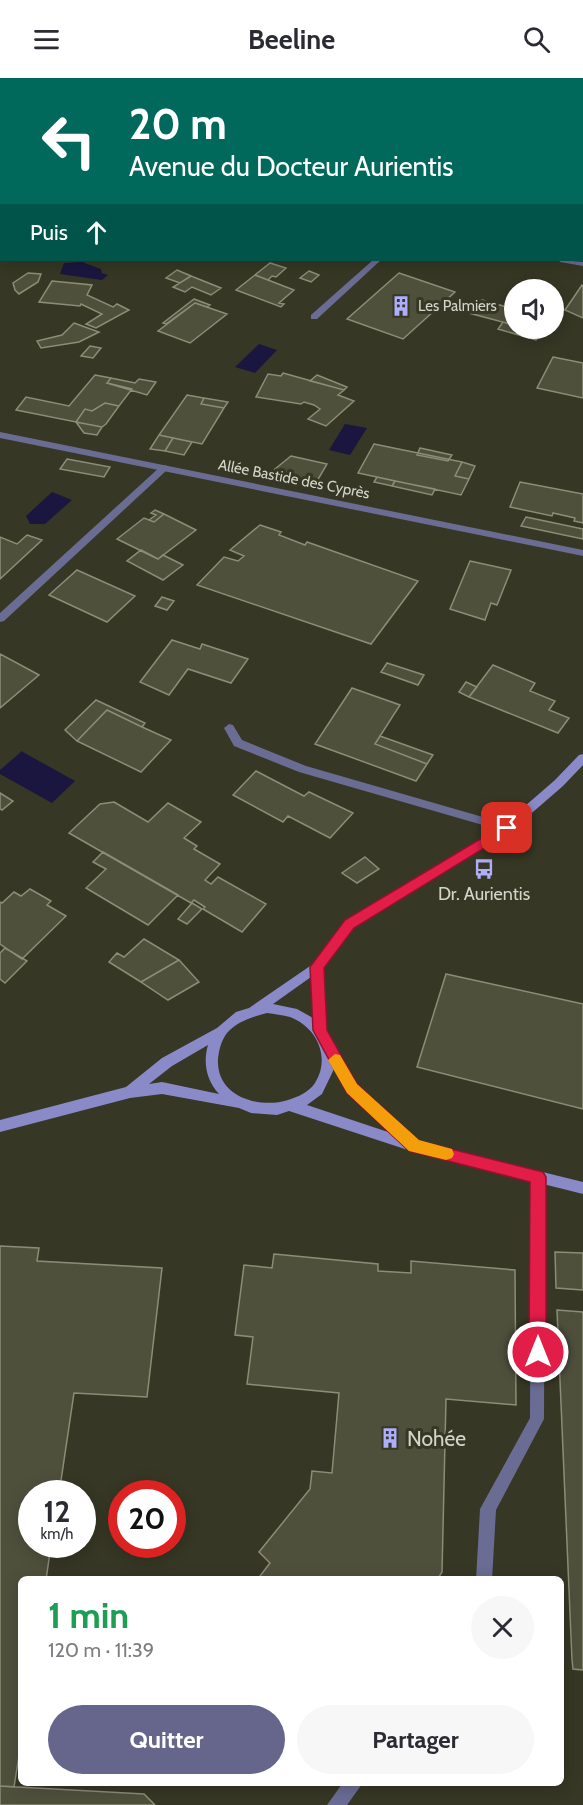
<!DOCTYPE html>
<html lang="fr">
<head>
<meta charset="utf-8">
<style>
	body { margin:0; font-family:Cabin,sans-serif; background:#f7f7f7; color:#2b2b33; height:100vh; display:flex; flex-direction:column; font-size:22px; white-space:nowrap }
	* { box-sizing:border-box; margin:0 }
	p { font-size:20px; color:#7c7c81 }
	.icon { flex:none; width:33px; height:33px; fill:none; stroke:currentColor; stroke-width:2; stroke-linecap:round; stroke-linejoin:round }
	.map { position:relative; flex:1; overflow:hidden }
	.sheet { position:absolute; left:18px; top:1498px; width:546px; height:210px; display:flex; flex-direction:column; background:#fff; border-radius:9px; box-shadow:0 3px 15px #0003 }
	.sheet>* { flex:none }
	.guide { position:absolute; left:0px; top:0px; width:584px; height:183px; box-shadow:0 3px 15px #0003; background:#00695c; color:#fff; overflow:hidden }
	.controls { position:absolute; left:504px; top:201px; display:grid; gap:12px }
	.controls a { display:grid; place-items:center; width:60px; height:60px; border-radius:50%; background:#fff; box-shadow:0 3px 15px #0003; font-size:30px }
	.speed { position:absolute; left:18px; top:1402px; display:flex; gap:12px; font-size:30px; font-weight:700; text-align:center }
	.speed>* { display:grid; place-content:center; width:78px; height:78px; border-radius:50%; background:#fff; box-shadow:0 3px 15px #0003; line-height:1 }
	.speed small { font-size:15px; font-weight:400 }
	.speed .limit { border:9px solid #d22; background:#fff; color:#111 }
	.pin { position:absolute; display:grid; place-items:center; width:51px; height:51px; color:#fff; margin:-26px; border-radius:12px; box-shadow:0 3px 9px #0006 }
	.me { position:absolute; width:66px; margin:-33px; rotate:0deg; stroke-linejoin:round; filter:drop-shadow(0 0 4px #0008) }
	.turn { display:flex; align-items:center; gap:21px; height:126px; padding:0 30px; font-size:27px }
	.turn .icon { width:78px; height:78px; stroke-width:2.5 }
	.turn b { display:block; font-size:42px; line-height:51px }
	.then { display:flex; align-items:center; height:57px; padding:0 30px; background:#0003; gap:12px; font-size:22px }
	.round { display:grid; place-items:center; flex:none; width:63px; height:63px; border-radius:32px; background:#f7f7f7 }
	.overview { display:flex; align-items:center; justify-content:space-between; height:102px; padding:0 30px }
	h1 { font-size:36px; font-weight:800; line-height:45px; color:#1e9e55 }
	.cta { display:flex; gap:12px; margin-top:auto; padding:12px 30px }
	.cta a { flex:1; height:69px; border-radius:36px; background:#66668d; color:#fff; font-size:24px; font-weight:800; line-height:69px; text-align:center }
	.cta a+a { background:#f7f7f7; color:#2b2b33 }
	header { display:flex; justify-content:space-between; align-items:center; height:78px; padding:0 30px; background:#fff; font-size:27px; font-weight:800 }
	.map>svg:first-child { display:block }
	.water { fill:#1a163f }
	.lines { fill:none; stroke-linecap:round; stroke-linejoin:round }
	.stream { fill:#1a163f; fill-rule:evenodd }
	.building { fill:#4f503c; stroke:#8c8d77; stroke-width:1.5 }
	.lane { fill:#6b6c94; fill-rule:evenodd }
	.street { fill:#6b6c94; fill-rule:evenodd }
	.secondary { fill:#8a8ac8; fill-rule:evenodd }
	.route { fill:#e11d48; stroke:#92132f; stroke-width:1.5 }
	.slow { fill:#f59e0b }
	.labels { text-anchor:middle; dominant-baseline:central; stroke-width:6; stroke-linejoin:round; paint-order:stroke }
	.far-poi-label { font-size:15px; fill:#d4d5c9; stroke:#363724; text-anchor:start }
	.far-street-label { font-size:15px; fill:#d4d5c9; stroke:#363724 }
	.poi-label { font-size:18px; fill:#d4d5c9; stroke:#363724 }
	.near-poi-label { font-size:21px; fill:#d4d5c9; stroke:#363724; text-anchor:start }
</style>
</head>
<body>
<header><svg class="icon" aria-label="menu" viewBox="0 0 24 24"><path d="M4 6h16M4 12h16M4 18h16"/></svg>Beeline<svg class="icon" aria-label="search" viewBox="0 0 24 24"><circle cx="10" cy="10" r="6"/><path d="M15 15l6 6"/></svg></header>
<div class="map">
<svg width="583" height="1727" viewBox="0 0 583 1727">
	<rect width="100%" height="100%" fill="#363724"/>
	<path class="water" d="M 82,184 L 101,191 L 102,195 L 108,197 L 102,202 L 60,196 L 64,185 Z
		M 259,266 L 277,272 L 255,295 L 235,289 Z
		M 345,346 L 367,350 L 350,377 L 329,372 Z
		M 52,414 L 72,422 L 45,446 L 30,446 L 26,438 Z
		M 21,674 L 21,673 L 75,703 L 52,725 L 0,696 L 0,692 Z"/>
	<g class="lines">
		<path class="stream" d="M 112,0 L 123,0 L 122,2 Z
			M 0,39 L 2,39 L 2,43 L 0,43 Z"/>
	</g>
	<path class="building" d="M 270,185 L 286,190 L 276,199 L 272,198 L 268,202 L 255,197 Z
		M 177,192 L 191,198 L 180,205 L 166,200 Z
		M 309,193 L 319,197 L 311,204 L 300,200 Z
		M 28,195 L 41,196 L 38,204 L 19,216 L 15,212 L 13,205 Z
		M 399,195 L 455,214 L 403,261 L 347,241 Z
		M 255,197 L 294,212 L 279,225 L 284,226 L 281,229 L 236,212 Z
		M 191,198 L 221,210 L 211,217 L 192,209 L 185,214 L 173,209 Z
		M 52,203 L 92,207 L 87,217 L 113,229 L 117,226 L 129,232 L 96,250 L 86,246 L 102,236 L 81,226 L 80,228 L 39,224 Z
		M 582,207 L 583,207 L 583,240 L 565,232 Z
		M 194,221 L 210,227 L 207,229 L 195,225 L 166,246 L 163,245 Z
		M 482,222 L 514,231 L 514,247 L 469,235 Z
		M 195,225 L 227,236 L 190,265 L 158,253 Z
		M 503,244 L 514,247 L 514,250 L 542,255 L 536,262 L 498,251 Z
		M 74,245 L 99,254 L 79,264 L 41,270 L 37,263 L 62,257 Z
		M 90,268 L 101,270 L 93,280 L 81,278 Z
		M 553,279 L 583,285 L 583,320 L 537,310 Z
		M 283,295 L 344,312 L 338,317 L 354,323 L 326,348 L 308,341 L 320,331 L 314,327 L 304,324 L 301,326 L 256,319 L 268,296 L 281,298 Z
		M 95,297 L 111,300 L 107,305 L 132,311 L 119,328 L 105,325 L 92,333 L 85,331 L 76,344 L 16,332 L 26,319 L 69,328 Z
		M 317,297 L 347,309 L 344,312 L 310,303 Z
		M 111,300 L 135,305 L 139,301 L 156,304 L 147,317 L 107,305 Z
		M 187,317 L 204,320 L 201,326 L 224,330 L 202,366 L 159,357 Z
		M 204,320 L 228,324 L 224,330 L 201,326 Z
		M 105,325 L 119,328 L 106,346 L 102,349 L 76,344 L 85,331 L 92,333 Z
		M 76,344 L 102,349 L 97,357 L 84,355 Z
		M 159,357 L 173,360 L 165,373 L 150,371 Z
		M 173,360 L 192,364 L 184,377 L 165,373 Z
		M 374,366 L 462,384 L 455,398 L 469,401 L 461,417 L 358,395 Z
		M 420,370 L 452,377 L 448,383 L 417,377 Z
		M 291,378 L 327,386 L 316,405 L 270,395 Z
		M 67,381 L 110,389 L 104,399 L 60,391 Z
		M 462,384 L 475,388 L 469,401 L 455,398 Z
		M 377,399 L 395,403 L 392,408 L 374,404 Z
		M 395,403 L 435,411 L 432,417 L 392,408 Z
		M 520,404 L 583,416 L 583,445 L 574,443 L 575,440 L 553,435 L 552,438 L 510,429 Z
		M 155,432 L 164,436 L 154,444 L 149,442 L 156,437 L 151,435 Z
		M 164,436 L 196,452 L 158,481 L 117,461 L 144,440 L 154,444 Z
		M 526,439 L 583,451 L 583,461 L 521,448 Z
		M 260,447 L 281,454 L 279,457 L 305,467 L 307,464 L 418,503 L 371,566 L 197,507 L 224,479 L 238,483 L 244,478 L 230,472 Z
		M 27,457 L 42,462 L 0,501 L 0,459 L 17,466 Z
		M 141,472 L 158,481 L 163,477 L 183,487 L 163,502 L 127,483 Z
		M 470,483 L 511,492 L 497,527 L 491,525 L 485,542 L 450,531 Z
		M 77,492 L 135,518 L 107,544 L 49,517 Z
		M 162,519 L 174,523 L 167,532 L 155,528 Z
		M 172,562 L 200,571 L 202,566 L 248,581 L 231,605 L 188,591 L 169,617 L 140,604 Z
		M 0,576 L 39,597 L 0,630 Z
		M 387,585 L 424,597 L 418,607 L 381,594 Z
		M 493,587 L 535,605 L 530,613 L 555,623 L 549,632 L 569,640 L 558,655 L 469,619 Z
		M 466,604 L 477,609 L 469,619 L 459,614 Z
		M 352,610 L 400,627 L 375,666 L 427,686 L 416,703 L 315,666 Z
		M 96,622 L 145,645 L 142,649 L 107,632 L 77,663 L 65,652 Z
		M 107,632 L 142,649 L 171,662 L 141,694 L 77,663 Z
		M 380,658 L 433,677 L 427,686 L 375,666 Z
		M 256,693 L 304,718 L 309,714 L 353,735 L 330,760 L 288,738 L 283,744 L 233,717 Z
		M 0,715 L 13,723 L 2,732 L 0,731 Z
		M 114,724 L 148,744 L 168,725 L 201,744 L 184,760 L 197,768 L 194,771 L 220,786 L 205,802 L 211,806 L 218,799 L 266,826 L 242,854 L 203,831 L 205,829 L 194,822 L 191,825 L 69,755 L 100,726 Z
		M 103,774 L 178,817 L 148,847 L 86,810 L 106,791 L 93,784 Z
		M 365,779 L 379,791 L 357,805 L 342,795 Z
		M 30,811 L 51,823 L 47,827 L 66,838 L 22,881 L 0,866 L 0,824 L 2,825 L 14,814 L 21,818 Z
		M 192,825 L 202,831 L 187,846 L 178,841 Z
		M 144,861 L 179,882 L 141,904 L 109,884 L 117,875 L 124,879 Z
		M 5,870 L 27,883 L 5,905 L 0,901 L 0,875 Z
		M 179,882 L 199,904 L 168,922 L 141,904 Z
		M 446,896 L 583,926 L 583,1031 L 417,989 Z
		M 0,1168 L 39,1170 L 37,1183 L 162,1190 L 147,1319 L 74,1315 L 59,1416 L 32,1416 L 32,1467 L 51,1467 L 46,1502 L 21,1502 L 21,1665 L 14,1709 L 0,1708 Z
		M 555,1174 L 583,1175 L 583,1212 L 556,1210 Z
		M 274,1176 L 378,1186 L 378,1193 L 411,1195 L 411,1183 L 515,1192 L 516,1327 L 446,1321 L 442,1494 L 437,1502 L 257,1502 L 270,1485 L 259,1474 L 310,1411 L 312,1393 L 332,1395 L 339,1315 L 247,1306 L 253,1259 L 235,1257 L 244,1187 L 272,1190 Z
		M 557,1232 L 583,1234 L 583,1592 L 573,1591 L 572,1582 Z
		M 0,1708 L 144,1716 L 155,1727 L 0,1727 Z"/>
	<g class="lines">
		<path class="lane" d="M 373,182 L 381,182 L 317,241 L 311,241 L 311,237 Z
			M 164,387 L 167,388 L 167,392 L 4,543 L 0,544 L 0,535 L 161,388 Z
			M 229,646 L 233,647 L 242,662 L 306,688 L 507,746 L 513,750 L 507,754 L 299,694 L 234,668 L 224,650 Z
			M 538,1093 L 543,1095 L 545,1099 L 544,1341 L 496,1432 L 492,1502 L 476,1502 L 480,1431 L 530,1340 L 531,1099 L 533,1095 Z
			M 342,1706 L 362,1706 L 347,1727 L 327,1727 Z"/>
		<path class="street" d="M 582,47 L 583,47 L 583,51 L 582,51 Z
			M 559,182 L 583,184 L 583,188 L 560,184 Z
			M 0,354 L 583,472 L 583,478 L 0,360 Z"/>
		<path class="secondary" d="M 583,676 L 583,687 L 563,708 L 511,753 L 354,849 L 323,890 L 326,954 L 333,970 L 357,1006 L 417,1063 L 583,1104 L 583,1116 L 414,1074 L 289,1033 L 277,1037 L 251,1035 L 239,1030 L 162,1016 L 130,1020 L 0,1054 L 0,1042 L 126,1009 L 162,980 L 217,950 L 236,934 L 249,930 L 313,886 L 346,843 L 503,747 L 555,702 L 579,677 ZM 311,899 L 313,940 L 297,931 L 273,926 ZM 267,935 C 274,936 283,937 290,939 C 317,949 331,980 315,1005 C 309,1014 298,1019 288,1022 C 259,1031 216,1019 218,981 C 219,972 221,963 227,955 C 237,943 253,939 267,935 ZM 208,967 C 203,984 206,1002 219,1016 L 162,1004 L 149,1006 L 172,988 ZM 334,991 L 347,1014 L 391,1055 L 307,1027 L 322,1016 Z"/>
	</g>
	<path class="route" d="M 507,745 L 513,750 L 512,753 L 354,850 L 324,890 L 327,952 L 357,1006 L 419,1063 L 543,1094 L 546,1099 L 546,1274 L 544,1279 L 538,1282 L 532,1279 L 529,1274 L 530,1104 L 409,1073 L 347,1015 L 313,952 L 310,889 L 345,842 Z"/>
	<path class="slow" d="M 335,976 L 340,977 L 357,1006 L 419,1062 L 452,1071 L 454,1076 L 452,1080 L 446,1082 L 409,1073 L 347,1015 L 328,982 Z"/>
	<defs>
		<g id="building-bare" transform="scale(1.62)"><path d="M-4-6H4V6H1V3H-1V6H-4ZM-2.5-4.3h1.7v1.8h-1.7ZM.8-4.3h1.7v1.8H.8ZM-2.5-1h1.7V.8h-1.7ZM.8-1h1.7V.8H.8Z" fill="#aeaefa" stroke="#363724" stroke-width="2.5" paint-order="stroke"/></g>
		<g id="bus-bare" transform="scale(1.62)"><path d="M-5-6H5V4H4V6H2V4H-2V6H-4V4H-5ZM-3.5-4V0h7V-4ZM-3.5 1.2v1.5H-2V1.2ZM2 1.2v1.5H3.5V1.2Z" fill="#aeaefa" stroke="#363724" stroke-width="2.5" paint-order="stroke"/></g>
	</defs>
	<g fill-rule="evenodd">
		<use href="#building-bare" x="401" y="228"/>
		<use href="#bus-bare" x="484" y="791"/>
		<use href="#building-bare" x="390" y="1360"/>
	</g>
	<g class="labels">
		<g class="far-poi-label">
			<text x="418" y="228">Les Palmiers</text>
		</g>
		<g class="far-street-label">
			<text transform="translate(294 401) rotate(11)">Allée Bastide des Cyprès</text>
		</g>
		<g class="poi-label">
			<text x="484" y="816">Dr. Aurientis</text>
		</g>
		<g class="near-poi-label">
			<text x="407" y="1360">Nohée</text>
		</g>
	</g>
</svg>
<div class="controls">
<a><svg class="icon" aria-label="sound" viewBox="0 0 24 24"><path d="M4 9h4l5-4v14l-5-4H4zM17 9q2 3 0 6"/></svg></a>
</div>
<div class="speed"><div>12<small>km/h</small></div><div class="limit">20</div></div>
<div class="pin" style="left:507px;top:750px;background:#d93025"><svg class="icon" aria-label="arrive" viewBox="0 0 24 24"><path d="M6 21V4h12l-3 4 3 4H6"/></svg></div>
<svg class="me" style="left:538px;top:1274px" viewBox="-20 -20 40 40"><circle r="17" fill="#e11d48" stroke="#fff" stroke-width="3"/><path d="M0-11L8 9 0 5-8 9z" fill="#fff"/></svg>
<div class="guide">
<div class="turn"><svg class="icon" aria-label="left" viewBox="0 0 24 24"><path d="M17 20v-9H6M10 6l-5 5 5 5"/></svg><div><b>20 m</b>Avenue du Docteur Aurientis</div></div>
<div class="then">Puis<svg class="icon" aria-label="ahead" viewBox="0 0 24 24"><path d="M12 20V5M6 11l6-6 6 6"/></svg></div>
</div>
<section class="sheet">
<div class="overview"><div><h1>1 min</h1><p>120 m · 11:39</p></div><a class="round"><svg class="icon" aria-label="close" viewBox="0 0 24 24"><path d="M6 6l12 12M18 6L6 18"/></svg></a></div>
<div class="cta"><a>Quitter</a><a>Partager</a></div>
</section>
</div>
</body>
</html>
